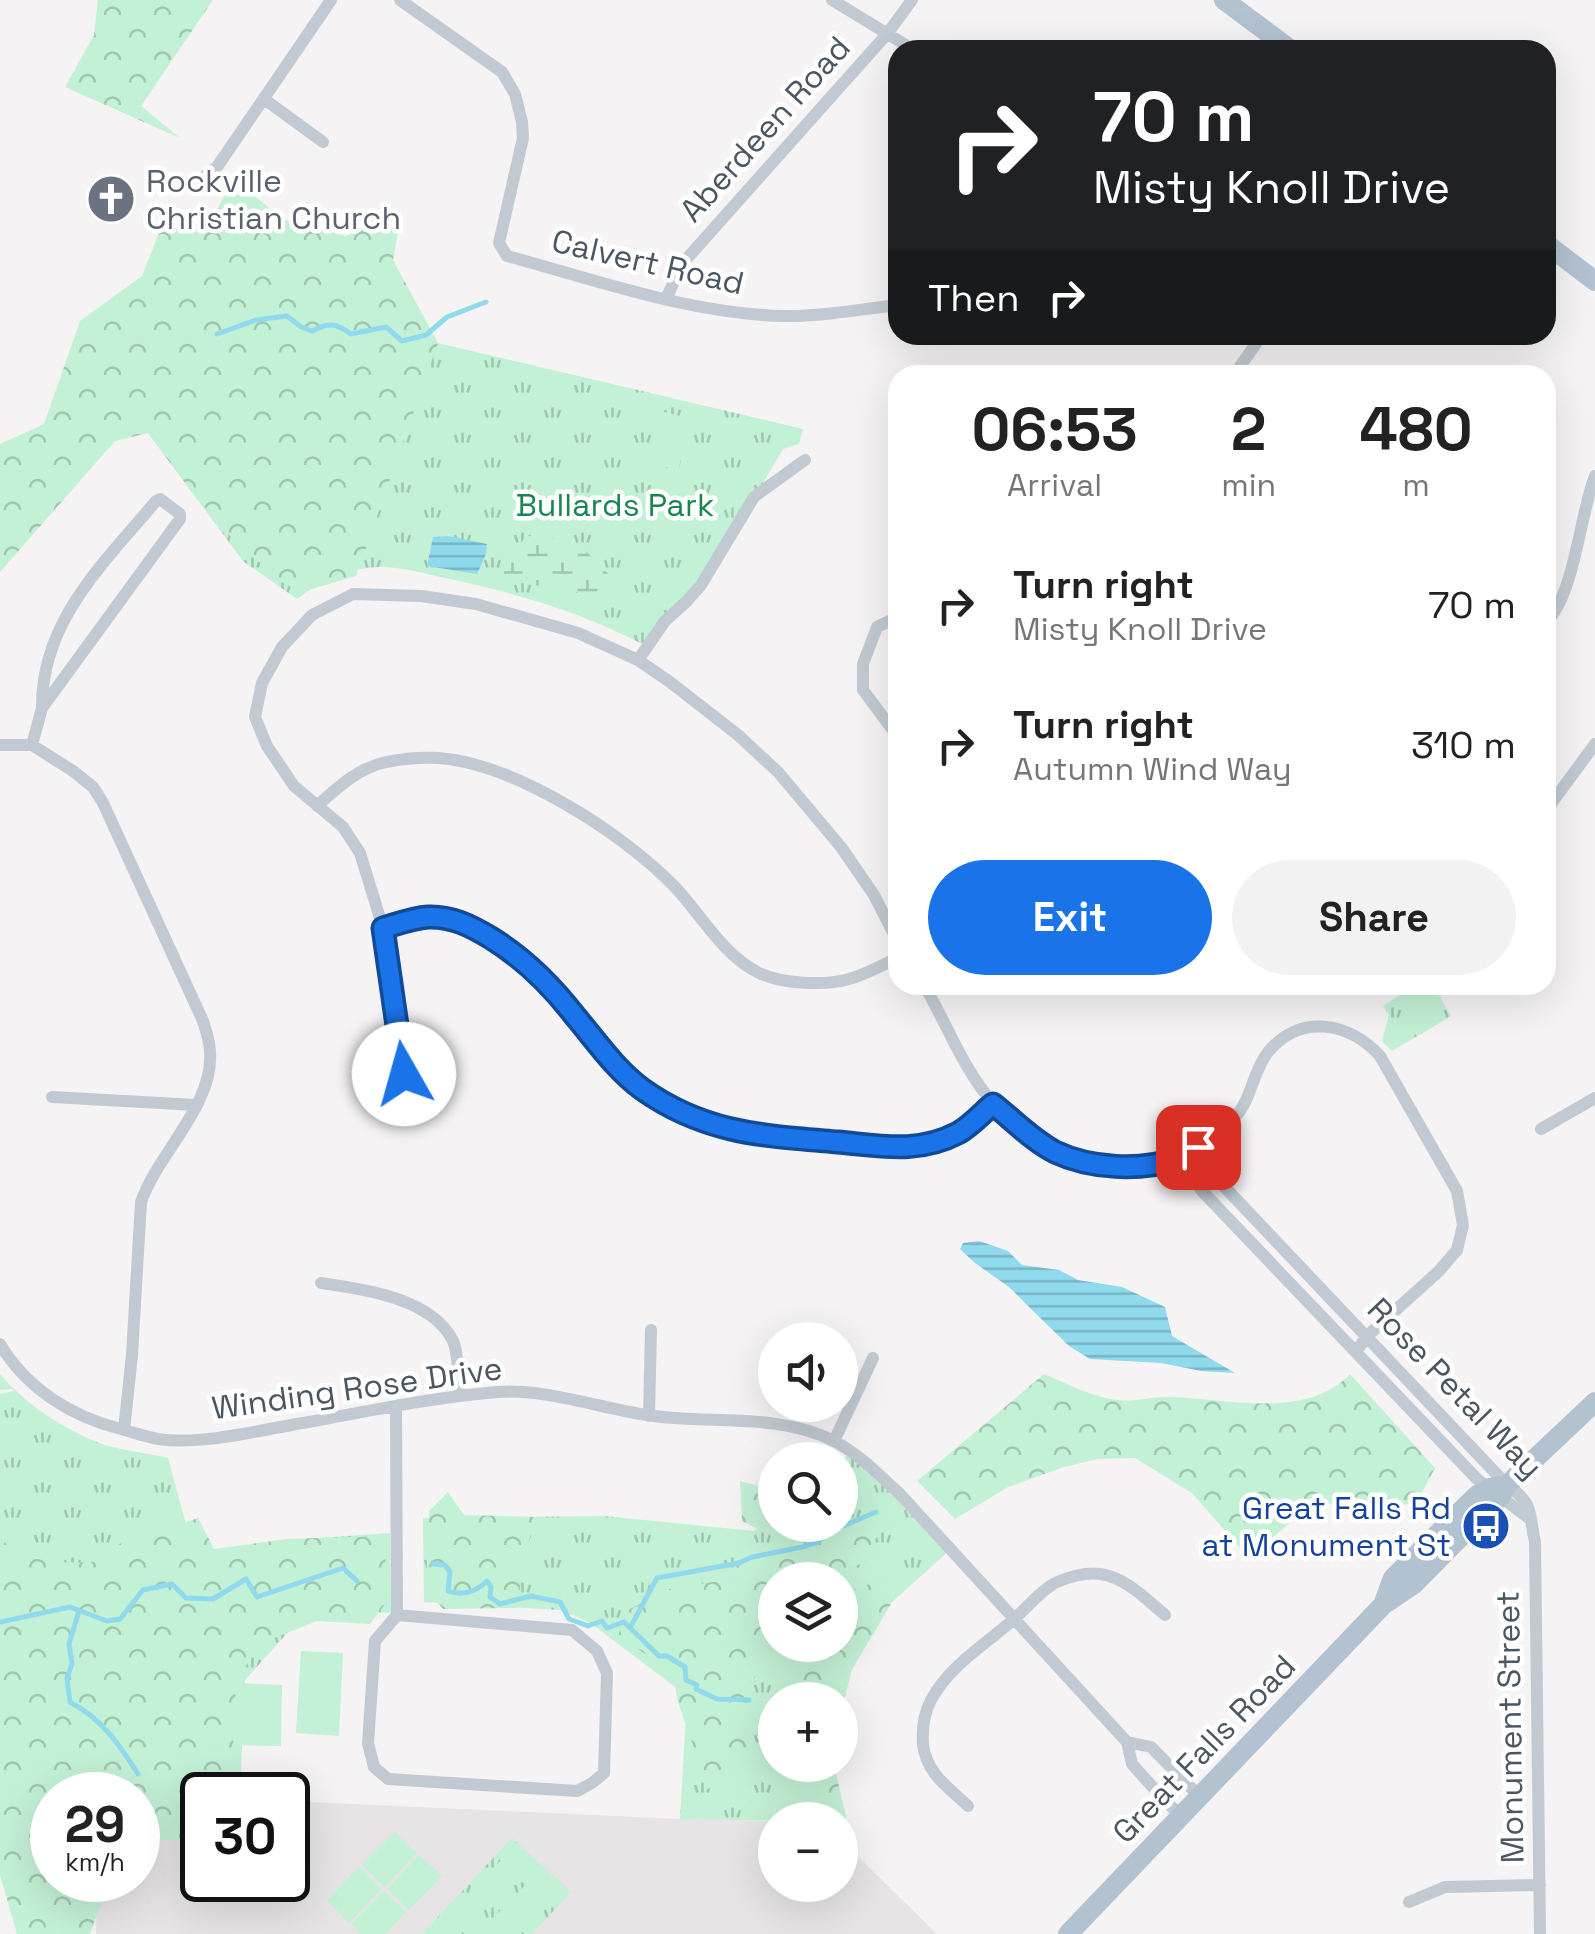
<!DOCTYPE html>
<html lang="en">
<head>
<meta charset="utf-8">
<style>
	body { margin:0; font-family:"Space Grotesk",sans-serif; background:#f2f2f2; color:#222; height:100vh; display:flex; flex-direction:column; font-size:38px; white-space:nowrap }
	* { box-sizing:border-box; margin:0 }
	p { font-size:32px; color:#767676 }
	.icon { flex:none; width:55px; height:55px; fill:none; stroke:currentColor; stroke-width:2; stroke-linecap:round; stroke-linejoin:round }
	.map { position:relative; flex:1; overflow:hidden }
	.side { position:absolute; left:888px; top:365px; width:668px; height:630px; display:flex; flex-direction:column; background:#fff; border-radius:30px; box-shadow:0 10px 40px #0002 }
	.side>* { flex:none }
	.hud { position:absolute; left:888px; top:40px; width:668px; height:305px; border-radius:30px; box-shadow:0 10px 40px #0002; background:#202124; color:#fff; overflow:hidden }
	.controls { position:absolute; left:758px; top:1322px; display:grid; gap:20px }
	.controls a { display:grid; place-items:center; width:100px; height:100px; border-radius:50%; background:#fff; box-shadow:0 10px 40px #0002; font-size:50px }
	.speed { position:absolute; left:30px; top:1772px; display:flex; gap:20px; font-size:50px; font-weight:700; text-align:center }
	.speed>* { display:grid; place-content:center; width:130px; height:130px; border-radius:50%; background:#fff; box-shadow:0 10px 40px #0002; line-height:1 }
	.speed small { font-size:25px; font-weight:400 }
	.speed .limit { border:5px solid #111; border-radius:15px; background:#fff; color:#111 }
	.pin { position:absolute; display:grid; place-items:center; width:85px; height:85px; color:#fff; margin:-42px; border-radius:20px; box-shadow:0 5px 15px #0006 }
	.me { position:absolute; width:110px; margin:-55px; rotate:353deg; stroke-linejoin:round; filter:drop-shadow(0 0 8px #0008) }
	.turn { display:flex; align-items:center; gap:35px; height:210px; padding:0 40px; font-size:45px }
	.turn .icon { width:130px; height:130px; stroke-width:2.5 }
	.turn b { display:block; font-size:70px; line-height:85px }
	.then { display:flex; align-items:center; height:95px; padding:0 40px; background:#0003; gap:20px; font-size:38px }
	.eta { display:flex; justify-content:space-evenly; align-items:center; height:170px; text-align:center }
	.eta b { font-size:60px; font-weight:700; line-height:70px }
	.button { display:flex; gap:20px; margin-top:auto; padding:20px 40px }
	.button a { flex:1; height:115px; border-radius:60px; background:#1a73e8; color:#fff; font-size:40px; font-weight:700; line-height:115px; text-align:center }
	.button a+a { background:#f2f2f2; color:#222 }
	ul { padding:0; list-style:none }
	li { display:flex; align-items:center; gap:30px; height:140px; padding:0 40px }
	li div { flex:1 }
	li b { display:block; font-size:38px }
	li em { font-style:normal }
	.map>svg:first-child { display:block }
	.education { fill:#e6e4e5 }
	.grass { fill:url(#grass-tufts); fill-rule:evenodd }
	.forest { fill:url(#forest-crowns) }
	.wetland { fill:url(#wetland-marsh) }
	.pitch { fill:#c3f1d5 }
	.water { fill:url(#water-rules) }
	.lines { fill:none; stroke-linecap:round; stroke-linejoin:round }
	.stream { stroke:#90daee; stroke-width:5 }
	.minor { stroke:#c1cad2; stroke-width:12 }
	.primary { stroke:#b3c2d1; stroke-width:20 }
	.route-casing { stroke:#114b97; stroke-width:25 }
	.route { stroke:#1a73e8; stroke-width:18 }
	.labels { text-anchor:middle; dominant-baseline:central; stroke-width:9; stroke-linejoin:round; paint-order:stroke }
	.street-label { font-size:32px; fill:#4a5661; stroke:#fff }
	.worship-label { font-size:32px; fill:#5b616d; stroke:#fff; text-anchor:start }
	.park-label { font-size:32px; fill:#17864f; stroke:#fff }
	.transit-label { font-size:32px; fill:#164399; stroke:#fff; text-anchor:end }
</style>
</head>
<body>
<div class="map">
<svg width="1595" height="1934" viewBox="0 0 1595 1934">
	<defs>
		<pattern id="grass-tufts" width="24" height="20" patternUnits="userSpaceOnUse" patternTransform="scale(2.5)"><rect width="24" height="20" fill="#c3f1d5"/><path d="M3 7l-1-3M5 7V3M7 7l1-3M15 17l-1-3M17 17v-4M19 17l1-3" fill="none" stroke="#a0c6b0"/></pattern>
		<pattern id="forest-crowns" width="20" height="18" patternUnits="userSpaceOnUse" patternTransform="scale(2.5)"><rect width="20" height="18" fill="#c3f1d5"/><path d="M2 6a3 3 0 1 1 6 0M12 15a3 3 0 1 1 6 0" fill="none" stroke="#a0c6b0"/></pattern>
		<pattern id="wetland-marsh" width="20" height="14" patternUnits="userSpaceOnUse" patternTransform="scale(2.5)"><rect width="20" height="14" fill="#c3f1d5"/><path d="M1 5h8M5 5V1M11 12h8M15 12V8" fill="none" stroke="#a0c6b0"/></pattern>
		<pattern id="water-rules" width="6" height="5" patternUnits="userSpaceOnUse" patternTransform="scale(2.5)"><rect width="6" height="5" fill="#90daee"/><path d="M0 2.5h6" fill="none" stroke="#78b4c4"/></pattern>
	</defs>
	<rect width="100%" height="100%" fill="#f5f3f3"/>
	<path class="education" d="M 202,1798 L 202,1880 L 288,1880 L 288,1801 L 680,1819 L 775,1821 L 775,1885 L 840,1885 L 840,1839 L 937,1934 L 96,1934 L 97,1880 L 138,1880 L 138,1807 Z"/>
	<path class="grass" d="M 395,333 L 803,429 L 799,444 L 783,449 L 703,585 L 650,648 C 585,613 517,593 445,578 C 423,573 398,566 376,567 C 347,569 320,581 297,599 L 243,561 L 148,433 Z
		M 1415,985 L 1433,985 L 1451,1016 L 1392,1051 L 1382,1041 L 1389,1015 L 1383,1006 Z
		M 0,1374 C 26,1405 66,1431 105,1445 C 125,1451 148,1453 168,1458 L 196,1561 L 277,1541 L 390,1533 L 391,1613 L 309,1609 L 245,1680 L 240,1795 L 52,1795 L 0,1738 L 0,1394 L 14,1391 L 12,1389 L 0,1390 Z
		M 851,1453 L 950,1550 L 892,1602 L 852,1669 L 840,1715 L 840,1700 L 775,1700 L 775,1765 L 834,1765 L 847,1822 L 680,1819 L 687,1696 L 589,1622 L 560,1610 L 424,1602 L 423,1518 L 604,1516 L 754,1531 L 775,1514 L 775,1525 L 840,1525 L 840,1462 ZM 775,1580 L 840,1580 L 840,1645 L 775,1645 Z
		M 512,1838 L 571,1892 L 532,1934 L 422,1934 Z"/>
	<path class="forest" d="M 98,0 L 213,0 L 141,106 L 180,138 L 65,87 L 94,35 Z
		M 233,179 L 283,219 L 345,236 L 401,215 L 393,260 L 438,343 L 356,576 L 298,593 L 240,547 L 194,495 L 148,433 L 115,441 L 0,572 L 0,444 L 44,424 L 80,321 L 142,276 L 159,233 L 212,219 Z
		M 1044,1374 C 1067,1384 1092,1397 1117,1400 C 1135,1402 1154,1396 1172,1397 C 1229,1399 1306,1420 1350,1374 L 1435,1468 L 1416,1503 L 1376,1509 L 1351,1495 L 1293,1520 L 1249,1558 L 1192,1493 L 1135,1458 L 1097,1459 L 1061,1468 L 1008,1487 L 955,1519 L 917,1481 Z
		M 740,1481 L 773,1490 L 775,1525 L 840,1525 L 840,1517 L 871,1522 L 882,1528 L 862,1563 L 828,1580 L 775,1580 L 775,1635 L 758,1665 L 745,1712 L 755,1764 L 708,1789 L 677,1699 L 674,1674 L 618,1635 L 628,1610 L 672,1588 L 775,1573 L 781,1556 L 781,1541 L 742,1521 Z
		M 448,1492 L 464,1515 L 534,1517 L 516,1608 L 443,1609 L 426,1588 L 429,1511 Z
		M 198,1518 L 214,1549 L 287,1539 L 386,1536 L 385,1604 L 370,1624 L 317,1621 L 259,1644 L 236,1683 L 231,1795 L 202,1795 L 202,1841 L 145,1839 L 138,1847 L 138,1795 L 52,1795 L 52,1880 L 109,1880 L 90,1934 L 17,1934 L 0,1875 L 0,1539 C 32,1565 59,1563 97,1562 L 115,1545 L 153,1534 Z
		M 888,1577 L 903,1592 L 892,1602 L 852,1669 L 840,1715 L 840,1700 L 775,1700 L 775,1711 L 772,1698 L 788,1645 L 840,1645 L 840,1595 Z
		M 788,1765 L 834,1765 L 847,1822 L 806,1818 Z"/>
	<path class="wetland" d="M 526,536 L 548,537 L 582,547 L 624,590 L 602,596 L 503,580 L 505,565 Z"/>
	<path class="pitch" d="M 661,411 L 692,419 L 678,470 L 648,462 Z
		M 301,1651 L 343,1653 L 339,1736 L 296,1733 Z
		M 241,1683 L 282,1685 L 281,1746 L 237,1745 Z
		M 395,1832 L 417,1853 L 384,1887 L 362,1865 Z
		M 419,1855 L 442,1876 L 409,1910 L 387,1889 Z
		M 506,1855 L 523,1872 L 487,1911 L 469,1893 Z
		M 359,1867 L 381,1889 L 349,1923 L 327,1901 Z
		M 531,1879 L 549,1896 L 511,1934 L 494,1917 Z
		M 384,1891 L 406,1912 L 385,1934 L 361,1934 L 351,1924 Z"/>
	<path class="water" d="M 448,536 L 487,544 L 486,554 L 477,574 L 427,566 L 433,537 Z
		M 979,1241 L 1008,1251 L 1022,1265 L 1059,1270 L 1078,1280 L 1122,1287 L 1165,1307 L 1172,1336 L 1235,1373 L 1201,1371 L 1161,1363 L 1090,1359 L 1069,1346 L 1009,1287 L 975,1263 L 960,1249 L 963,1243 Z"/>
	<g class="lines">
		<path class="stream" d="M 217,334 L 256,320 L 287,316 L 301,327 L 312,331 C 329,322 336,323 351,334 L 386,327 L 402,341 L 426,335 L 447,317 L 486,302
			M 433,1564 L 445,1565 L 450,1572 L 448,1591 C 463,1596 476,1592 487,1581 L 491,1587 L 490,1597 L 500,1604 L 531,1596 L 560,1602 L 569,1619 L 588,1626 L 602,1621 L 607,1628 L 624,1622 L 659,1656 L 667,1656 L 685,1667 L 686,1680 L 697,1685 L 696,1689 L 717,1699 L 749,1700
			M 79,1611 L 69,1644 L 72,1664 L 67,1678 L 70,1702 C 102,1719 119,1744 138,1774
			M 0,1622 L 70,1607 L 107,1621 L 120,1619 L 143,1590 L 172,1584 L 186,1598 L 213,1599 L 246,1579 L 257,1597 L 343,1568 L 357,1581
			M 631,1626 L 657,1578 L 739,1563 L 752,1557 L 802,1547 L 818,1542 L 829,1532 L 876,1512"/>
		<path class="minor" d="M 400,0 L 502,72 L 515,94 L 522,122 L 523,138 L 499,243 L 507,256 C 596,280 691,314 783,316 C 821,317 860,309 898,305
			M 832,0 L 914,50
			M 264,99 L 323,142
			M 202,178 L 217,167 L 331,0
			M 666,299 L 682,264 L 887,34 L 912,0
			M 1234,375 L 1262,335
			M 898,617 L 877,627 L 863,664 L 863,690 L 898,737
			M 1545,624 C 1575,594 1579,518 1595,476
			M 638,660 L 665,621 L 687,601 L 701,585 L 754,497 L 805,460
			M 0,745 L 32,745 L 73,771 L 93,787 L 103,803 L 203,1021 C 206,1031 210,1042 210,1052 C 214,1105 158,1153 141,1202 L 132,1355 L 124,1430
			M 32,745 L 42,708 L 180,519 L 180,514 L 160,499 L 156,501 C 104,563 41,621 42,708
			M 317,806 C 337,788 358,768 386,762 C 402,759 423,757 439,758 C 515,764 623,833 675,887 C 702,916 723,955 759,973 C 782,984 824,986 849,979 C 865,975 882,965 898,958
			M 1545,812 L 1595,744
			M 383,928 C 397,924 413,918 428,917 C 452,916 471,926 492,938 C 511,951 529,965 546,981 C 580,1015 603,1060 642,1089 C 705,1134 765,1136 839,1142 C 880,1146 928,1156 964,1129 C 974,1121 984,1112 993,1103
			M 924,985 C 947,1024 963,1069 993,1103 C 999,1110 1008,1117 1016,1123 C 1058,1160 1101,1172 1156,1163 C 1163,1162 1172,1162 1178,1159 C 1194,1154 1222,1131 1233,1119 C 1252,1101 1252,1072 1268,1052 C 1300,1013 1349,1022 1380,1056 L 1457,1191 L 1463,1225 L 1457,1250 L 1439,1271 L 1366,1337 L 1356,1352
			M 404,1074 L 383,928 L 360,853 L 343,827 L 294,786 L 267,746 L 255,717 L 262,683 L 282,647 L 312,615 L 353,594 L 421,596 L 476,604 L 578,633 L 638,660 L 670,682 L 738,735 L 778,772 L 841,847 L 874,895 L 898,942
			M 52,1097 L 196,1105
			M 1541,1129 L 1595,1098
			M 1198,1147 L 1217,1179 L 1507,1485 C 1535,1505 1528,1511 1535,1542 L 1540,1934
			M 1180,1159 L 1202,1191 L 1477,1479 L 1530,1519
			M 321,1283 C 363,1289 432,1298 453,1341 C 459,1354 458,1381 460,1396
			M 0,1344 C 27,1389 72,1417 121,1429 C 136,1433 150,1439 166,1440 C 206,1443 247,1433 286,1426 C 356,1414 426,1398 497,1392 C 545,1388 599,1408 647,1415 C 708,1425 777,1412 834,1441 C 859,1454 879,1475 899,1493 L 1127,1742 L 1132,1764 L 1166,1802 L 1182,1816
			M 396,1407 L 397,1615 L 572,1630 L 597,1651 L 607,1673 L 604,1773 L 592,1783 L 577,1791 L 388,1779 L 374,1767 L 368,1743 L 375,1641 L 397,1615
			M 649,1416 L 651,1330
			M 834,1441 L 873,1358
			M 1127,1742 L 1151,1747 L 1200,1797
			M 968,1806 C 948,1787 927,1774 923,1745 C 922,1730 924,1713 931,1700 C 950,1665 985,1645 1014,1619 C 1027,1608 1040,1591 1055,1583 C 1067,1577 1086,1572 1100,1574 C 1125,1577 1146,1599 1165,1615
			M 1409,1902 L 1445,1887 L 1540,1885"/>
		<path class="primary" d="M 1224,0 L 1291,50
			M 1545,243 L 1595,281
			M 1383,1605 L 1393,1578 L 1476,1496 L 1489,1488 L 1507,1485
			M 1068,1934 L 1383,1605 L 1414,1584 L 1500,1497 L 1507,1485 L 1595,1402"/>
	</g>
	<g class="lines">
		<g class="route-casing">
			<path id="route" d="M 404,1074 L 383,928 C 397,924 413,918 428,917 C 452,916 471,926 491,938 C 525,959 551,985 575,1016 C 596,1041 615,1069 642,1089 C 705,1134 765,1136 838,1142 C 882,1146 918,1154 958,1133 C 971,1126 982,1113 993,1104 C 1013,1120 1032,1140 1055,1152 C 1091,1169 1140,1171 1178,1159 C 1185,1157 1192,1151 1198,1147"/>
		</g>
		<use href="#route" class="route"/>
	</g>
	<defs>
		<g id="church-disc" transform="scale(2.5)"><circle r="9.5" fill="#6b7280" stroke="#fff"/><path d="M-1.2-6h2.4v3.5h3.3v2.4h-3.3V6h-2.4V-.1h-3.3v-2.4h3.3Z" fill="#fff"/></g>
		<g id="bus-disc" transform="scale(2.5)"><circle r="9.5" fill="#1a4fb4" stroke="#fff"/><path d="M-5-6H5V4H4V6H2V4H-2V6H-4V4H-5ZM-3.5-4V0h7V-4ZM-3.5 1.2v1.5H-2V1.2ZM2 1.2v1.5H3.5V1.2Z" fill="#fff"/></g>
	</defs>
	<g fill-rule="evenodd">
		<use href="#church-disc" x="111" y="199"/>
		<use href="#bus-disc" x="1486" y="1526"/>
	</g>
	<g class="labels">
		<g class="street-label">
			<text transform="translate(765 129) rotate(-48)">Aberdeen Road</text>
			<text transform="translate(648 262) rotate(13)">Calvert Road</text>
			<text transform="translate(357 1388) rotate(-8)">Winding Rose Drive</text>
			<text transform="translate(1455 1388) rotate(46)">Rose Petal Way</text>
			<text transform="translate(1510 1727) rotate(-91)">Monument Street</text>
			<text transform="translate(1204 1749) rotate(-46)">Great Falls Road</text>
		</g>
		<g class="worship-label">
			<text x="146" y="181">Rockville<tspan x="146" dy="37">Christian Church</tspan></text>
		</g>
		<g class="park-label">
			<text x="615" y="505">Bullards Park</text>
		</g>
		<g class="transit-label">
			<text x="1451" y="1508">Great Falls Rd<tspan x="1451" dy="37">at Monument St</tspan></text>
		</g>
	</g>
</svg>
<div class="controls">
<a><svg class="icon" aria-label="sound" viewBox="0 0 24 24"><path d="M4 9h4l5-4v14l-5-4H4zM17 9q2 3 0 6"/></svg></a>
<a><svg class="icon" aria-label="search" viewBox="0 0 24 24"><circle cx="10" cy="10" r="6"/><path d="M15 15l6 6"/></svg></a>
<a><svg class="icon" aria-label="layers" viewBox="0 0 24 24"><path d="M12 4l9 5-9 5-9-5zM3 14l9 5 9-5"/></svg></a>
<a>+</a>
<a>−</a>
</div>
<div class="speed"><div>29<small>km/h</small></div><div class="limit">30</div></div>
<div class="pin" style="left:1198px;top:1147px;background:#d93025"><svg class="icon" aria-label="arrive" viewBox="0 0 24 24"><path d="M6 21V4h12l-3 4 3 4H6"/></svg></div>
<svg class="me" style="left:404px;top:1074px" viewBox="-20 -20 40 40"><circle r="19" fill="#fff"/><path d="M0-13L10 11 0 6-10 11z" fill="#1a73e8"/></svg>
<div class="hud">
<div class="turn"><svg class="icon" aria-label="right" viewBox="0 0 24 24"><path d="M7 20v-9h11M14 6l5 5-5 5"/></svg><div><b>70 m</b>Misty Knoll Drive</div></div>
<div class="then">Then<svg class="icon" aria-label="right" viewBox="0 0 24 24"><path d="M7 20v-9h11M14 6l5 5-5 5"/></svg></div>
</div>
<section class="side">
<div class="eta">
<div><b>06:53</b><p>Arrival</p></div>
<div><b>2</b><p>min</p></div>
<div><b>480</b><p>m</p></div>
</div>
<ul>
<li><svg class="icon" aria-label="right" viewBox="0 0 24 24"><path d="M7 20v-9h11M14 6l5 5-5 5"/></svg><div><b>Turn right</b><p>Misty Knoll Drive</p></div><em>70 m</em></li>
<li><svg class="icon" aria-label="right" viewBox="0 0 24 24"><path d="M7 20v-9h11M14 6l5 5-5 5"/></svg><div><b>Turn right</b><p>Autumn Wind Way</p></div><em>310 m</em></li>
</ul>
<div class="button"><a>Exit</a><a>Share</a></div>
</section>
</div>
</body>
</html>
